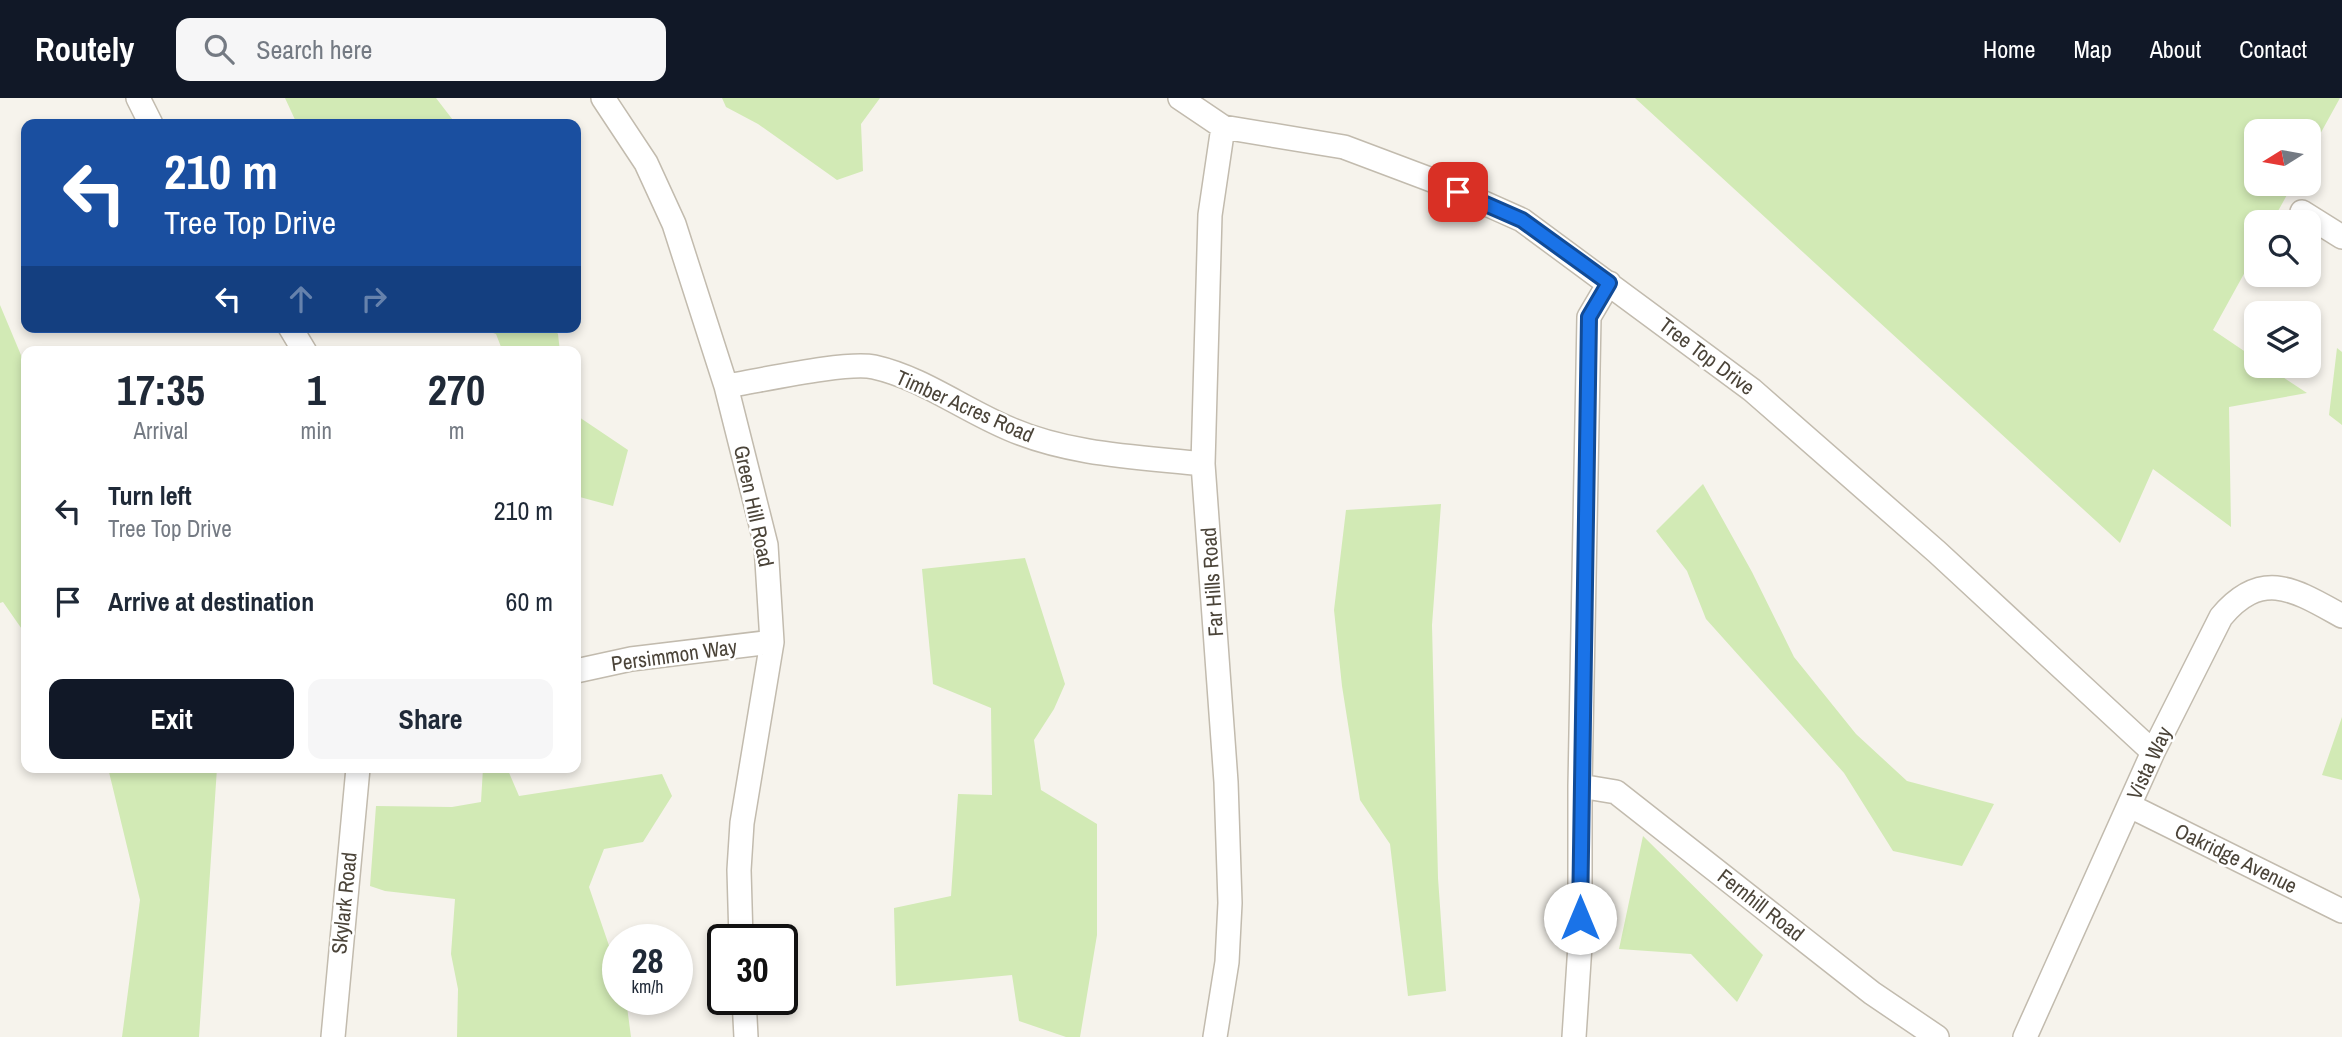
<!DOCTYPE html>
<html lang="en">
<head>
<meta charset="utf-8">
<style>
	body { margin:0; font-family:"Archivo Narrow",sans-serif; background:#f6f6f7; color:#1f2937; height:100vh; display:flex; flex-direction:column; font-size:26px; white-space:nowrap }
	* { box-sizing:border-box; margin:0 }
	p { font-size:23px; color:#747a83 }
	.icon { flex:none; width:38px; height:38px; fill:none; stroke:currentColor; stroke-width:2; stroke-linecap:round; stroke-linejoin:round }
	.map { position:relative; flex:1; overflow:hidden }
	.panel { position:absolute; left:21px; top:248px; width:560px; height:427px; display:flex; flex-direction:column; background:#fff; border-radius:14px; box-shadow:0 4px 10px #0003 }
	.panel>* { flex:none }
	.banner { position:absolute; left:21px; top:21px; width:560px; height:214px; border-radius:14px; box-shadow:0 4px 10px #0003; background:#1a4fa0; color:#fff; overflow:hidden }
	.needle { width:46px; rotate:259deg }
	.buttons { position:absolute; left:2244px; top:21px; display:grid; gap:14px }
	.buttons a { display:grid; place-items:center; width:77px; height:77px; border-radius:14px; background:#fff; box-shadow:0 4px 10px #0003; font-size:35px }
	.speed { position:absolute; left:602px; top:826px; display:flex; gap:14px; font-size:35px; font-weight:700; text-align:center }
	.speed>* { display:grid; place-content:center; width:91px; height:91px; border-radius:50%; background:#fff; box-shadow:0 4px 10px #0003; line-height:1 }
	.speed small { font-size:18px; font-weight:400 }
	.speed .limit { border:4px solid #111; border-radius:10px; background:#fff; color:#111 }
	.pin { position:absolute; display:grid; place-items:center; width:60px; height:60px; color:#fff; margin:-30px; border-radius:14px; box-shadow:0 4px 10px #0006 }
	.me { position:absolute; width:77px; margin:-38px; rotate:0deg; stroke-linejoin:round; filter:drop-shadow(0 0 5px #0008) }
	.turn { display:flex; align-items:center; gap:24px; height:147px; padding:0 28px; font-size:32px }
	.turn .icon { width:91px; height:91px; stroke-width:2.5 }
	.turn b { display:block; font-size:49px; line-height:60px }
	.lanes { display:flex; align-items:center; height:66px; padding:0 28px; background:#0003; justify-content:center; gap:35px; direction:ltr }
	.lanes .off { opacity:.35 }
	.eta { display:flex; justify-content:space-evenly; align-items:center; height:119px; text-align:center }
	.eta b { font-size:42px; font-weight:700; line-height:49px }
	.button { display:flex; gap:14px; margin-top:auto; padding:14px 28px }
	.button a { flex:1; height:80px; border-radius:14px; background:#111827; color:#fff; font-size:28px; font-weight:700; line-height:80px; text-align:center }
	.button a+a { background:#f6f6f7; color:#1f2937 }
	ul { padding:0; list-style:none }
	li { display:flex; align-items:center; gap:21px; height:91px; padding:0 28px }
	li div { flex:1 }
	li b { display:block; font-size:26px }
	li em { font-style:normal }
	header { display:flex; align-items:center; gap:42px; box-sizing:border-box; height:98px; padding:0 35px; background:#111827; color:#fff }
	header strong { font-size:33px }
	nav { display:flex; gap:38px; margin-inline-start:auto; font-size:24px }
	.search { width:490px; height:63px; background:#f6f6f7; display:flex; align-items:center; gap:18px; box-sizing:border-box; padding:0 24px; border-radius:14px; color:#747a83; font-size:26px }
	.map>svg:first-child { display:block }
	.green { fill:#d2eab5 }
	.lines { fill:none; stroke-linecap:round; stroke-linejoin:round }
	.street-casing { stroke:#c2bbae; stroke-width:26 }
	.street { stroke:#fff; stroke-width:23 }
	.route-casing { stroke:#114b97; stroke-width:18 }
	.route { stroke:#1a73e8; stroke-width:12 }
	.labels { text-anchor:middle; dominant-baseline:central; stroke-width:5; stroke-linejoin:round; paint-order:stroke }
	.street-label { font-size:21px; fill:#4b4439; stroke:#fff }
</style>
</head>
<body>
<header>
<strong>Routely</strong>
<div class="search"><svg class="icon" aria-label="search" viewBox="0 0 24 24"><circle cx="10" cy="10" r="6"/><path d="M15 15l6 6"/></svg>Search here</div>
<nav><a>Home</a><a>Map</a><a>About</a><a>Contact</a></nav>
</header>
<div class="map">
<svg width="2342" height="939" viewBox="0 0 2342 939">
	<rect width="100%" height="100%" fill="#f6f3ec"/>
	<path class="green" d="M 285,0 L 436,0 L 456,26 L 343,26 L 338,22 L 330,26 L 297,26 Z
		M 722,0 L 880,0 L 861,26 L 863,73 L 837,82 L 758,26 L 726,9 Z
		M 1635,0 L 2340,0 L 2308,58 L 2308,33 L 2256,33 L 2256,86 L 2293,86 L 2272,124 L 2256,124 L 2256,154 L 2213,232 L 2256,261 L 2256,268 L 2266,268 L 2307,295 L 2229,309 L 2231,429 L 2153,371 L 2120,445 Z
		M 0,207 L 26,269 L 26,537 L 3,504 L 0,505 Z
		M 476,229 L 552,229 L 558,236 L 560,254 L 503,254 L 496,236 Z
		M 2337,250 L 2342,254 L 2342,327 L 2329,317 Z
		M 576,317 L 628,352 L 613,408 L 576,398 Z
		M 1703,386 L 1752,474 L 1794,559 L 1856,636 L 1907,683 L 1994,706 L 1962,768 L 1893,753 L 1844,675 L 1706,521 L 1687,473 L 1656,433 Z
		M 1441,406 L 1432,527 L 1438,780 L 1446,893 L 1408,898 L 1390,746 L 1360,702 L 1342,588 L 1334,512 L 1346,412 Z
		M 1025,460 L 1065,586 L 1054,611 L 1034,642 L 1041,692 L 1097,726 L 1097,837 L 1080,939 L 1066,939 L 1019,923 L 1012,877 L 896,888 L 894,810 L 951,798 L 958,696 L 992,697 L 991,610 L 933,586 L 922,471 Z
		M 2342,619 L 2342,682 L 2322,677 Z
		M 108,670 L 217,670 L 199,939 L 122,939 L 140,802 Z
		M 483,670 L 507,670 L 519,698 L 662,676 L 672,698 L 643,744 L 604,751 L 589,789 L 618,874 L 618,901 L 626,901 L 631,939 L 457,939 L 458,891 L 451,856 L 455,801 L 385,793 L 370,788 L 376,708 L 452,709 L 481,704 Z
		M 1643,738 L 1763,857 L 1737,904 L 1691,856 L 1619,851 Z"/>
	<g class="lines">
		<g class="street-casing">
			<path id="street" d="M 138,0 L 151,26
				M 603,0 L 646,65 L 674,126 L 726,288 L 766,447 L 772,544 L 742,725 L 739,772 L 741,842
				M 1180,0 L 1223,29 L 1344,49 L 1437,84 L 1522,122 L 1752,292 L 1937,454 L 2153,654
				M 2302,114 L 2342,139
				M 290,229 L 305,254
				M 726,288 C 759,283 846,263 874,269 C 923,280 964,312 1010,331 C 1070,357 1139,359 1203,366
				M 576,573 L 631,561 L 772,544
				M 1580,688 L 1616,694 L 1872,895 L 1937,939
				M 2130,708 L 2342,813
				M 744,901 L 746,939
				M 333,939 L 358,670
				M 1215,939 L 1227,864 L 1230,805 L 1226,684 L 1203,366 L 1210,117 L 1223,29
				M 1574,939 L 1580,847 L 1580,688 L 1589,219 L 1609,185
				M 2025,939 L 2153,654 L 2221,519 C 2262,470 2295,492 2342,518"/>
		</g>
		<use href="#street" class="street"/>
	</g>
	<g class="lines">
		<g class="route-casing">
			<path id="route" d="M 1458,94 L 1522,122 L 1609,185 L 1589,219 L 1580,820"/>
		</g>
		<use href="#route" class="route"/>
	</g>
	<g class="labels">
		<g class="street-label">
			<text transform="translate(1707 258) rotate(37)">Tree Top Drive</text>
			<text transform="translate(965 308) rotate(24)">Timber Acres Road</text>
			<text transform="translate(754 408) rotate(78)">Green Hill Road</text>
			<text transform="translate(1212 484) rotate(-94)">Far Hills Road</text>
			<text transform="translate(674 557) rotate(-8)">Persimmon Way</text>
			<text transform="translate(2149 665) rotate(-65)">Vista Way</text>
			<text transform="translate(2236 760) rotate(26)">Oakridge Avenue</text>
			<text transform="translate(344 805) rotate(-84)">Skylark Road</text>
			<text transform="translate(1761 807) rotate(38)">Fernhill Road</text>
		</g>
	</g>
</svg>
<div class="buttons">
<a><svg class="needle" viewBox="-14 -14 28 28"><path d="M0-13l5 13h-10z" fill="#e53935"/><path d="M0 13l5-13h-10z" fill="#747a83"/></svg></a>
<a><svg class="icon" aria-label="search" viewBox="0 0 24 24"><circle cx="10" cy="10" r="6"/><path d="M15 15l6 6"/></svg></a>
<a><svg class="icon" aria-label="layers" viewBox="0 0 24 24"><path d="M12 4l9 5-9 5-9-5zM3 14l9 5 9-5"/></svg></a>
</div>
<div class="speed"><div>28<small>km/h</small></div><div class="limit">30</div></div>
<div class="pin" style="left:1458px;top:94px;background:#d93025"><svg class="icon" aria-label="arrive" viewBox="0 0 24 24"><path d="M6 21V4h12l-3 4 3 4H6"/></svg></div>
<svg class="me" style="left:1580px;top:820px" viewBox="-20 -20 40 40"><circle r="19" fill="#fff"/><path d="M0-13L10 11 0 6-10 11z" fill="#1a73e8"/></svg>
<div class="banner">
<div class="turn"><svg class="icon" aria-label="left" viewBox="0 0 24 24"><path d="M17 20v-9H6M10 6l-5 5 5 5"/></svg><div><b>210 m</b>Tree Top Drive</div></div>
<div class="lanes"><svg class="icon" aria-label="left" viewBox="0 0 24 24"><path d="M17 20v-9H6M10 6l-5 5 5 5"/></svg><svg class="icon off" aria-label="ahead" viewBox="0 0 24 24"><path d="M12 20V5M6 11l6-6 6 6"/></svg><svg class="icon off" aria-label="right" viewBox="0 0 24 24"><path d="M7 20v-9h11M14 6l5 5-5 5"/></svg></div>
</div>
<section class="panel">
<div class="eta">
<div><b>17:35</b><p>Arrival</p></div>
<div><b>1</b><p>min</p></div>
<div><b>270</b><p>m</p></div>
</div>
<ul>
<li><svg class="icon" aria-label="left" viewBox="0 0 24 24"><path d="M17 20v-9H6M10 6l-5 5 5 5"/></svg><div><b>Turn left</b><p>Tree Top Drive</p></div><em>210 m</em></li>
<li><svg class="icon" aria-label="arrive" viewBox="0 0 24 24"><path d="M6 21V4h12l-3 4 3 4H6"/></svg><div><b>Arrive at destination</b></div><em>60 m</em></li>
</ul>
<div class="button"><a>Exit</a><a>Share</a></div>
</section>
</div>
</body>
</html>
